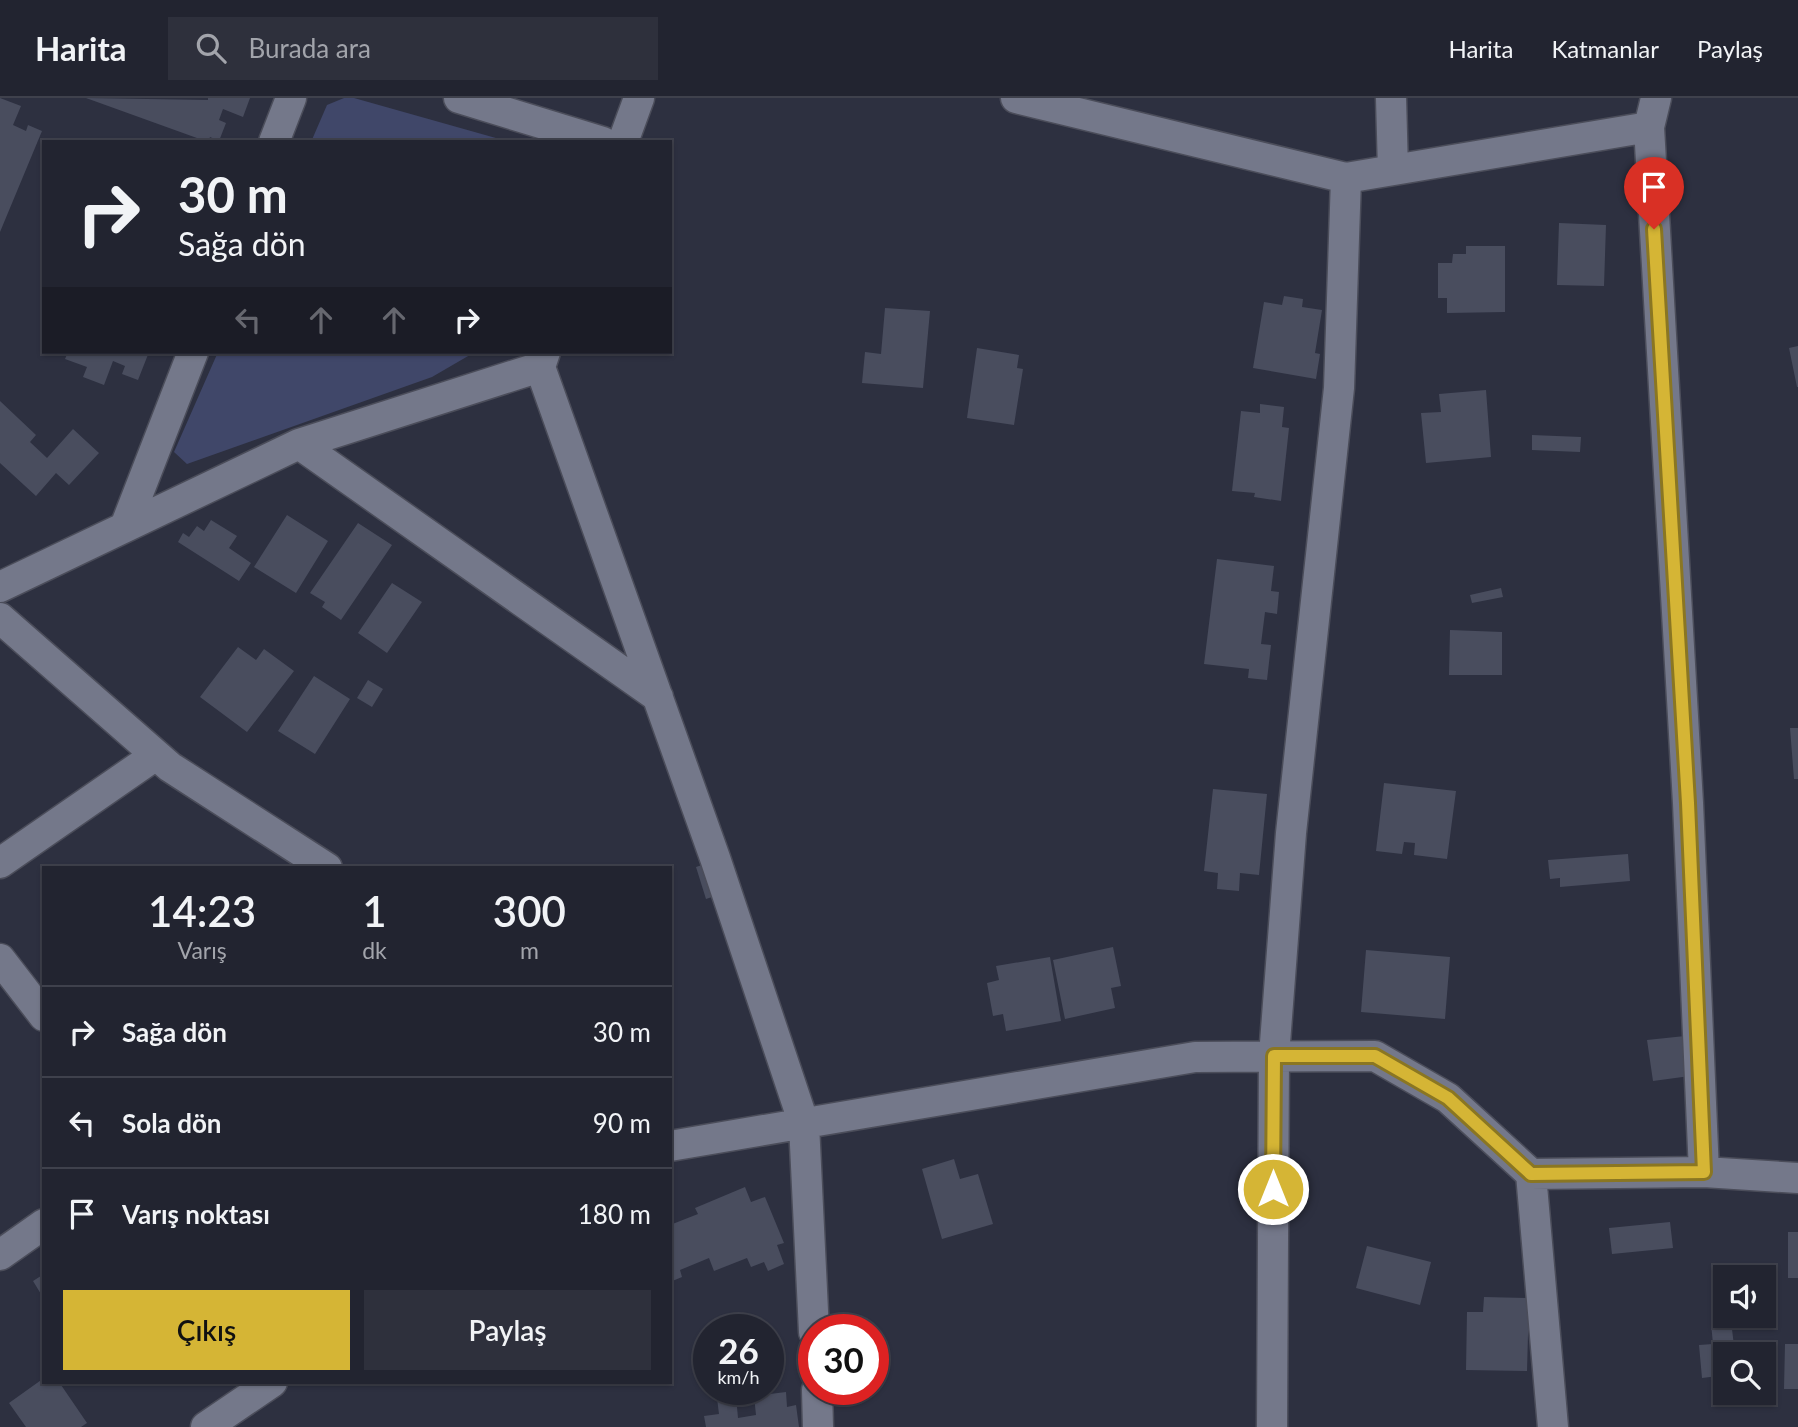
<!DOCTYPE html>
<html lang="tr">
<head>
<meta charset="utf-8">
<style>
	body { margin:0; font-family:Lato,sans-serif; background:#2e303c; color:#f1f3f6; height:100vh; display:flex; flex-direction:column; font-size:26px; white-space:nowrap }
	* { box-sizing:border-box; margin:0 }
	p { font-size:23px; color:#a2a4ab }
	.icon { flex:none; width:38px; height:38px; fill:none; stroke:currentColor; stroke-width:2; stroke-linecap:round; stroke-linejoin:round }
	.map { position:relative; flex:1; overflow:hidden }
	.side { position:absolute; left:42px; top:768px; width:630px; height:518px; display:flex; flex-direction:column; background:#222430; border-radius:0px; box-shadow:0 2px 5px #0004,0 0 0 2px #3f414c }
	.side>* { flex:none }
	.hud { position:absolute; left:42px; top:42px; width:630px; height:214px; border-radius:0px; box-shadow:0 2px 5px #0004,0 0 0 2px #3f414c; background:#222430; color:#f1f3f6; overflow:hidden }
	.tools { position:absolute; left:1713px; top:1167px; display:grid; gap:14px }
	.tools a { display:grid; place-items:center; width:63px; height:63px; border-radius:0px; background:#222430; box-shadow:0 2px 5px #0004,0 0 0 2px #3f414c; font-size:35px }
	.speed { position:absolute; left:693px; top:1216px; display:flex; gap:14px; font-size:35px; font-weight:700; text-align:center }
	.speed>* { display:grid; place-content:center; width:91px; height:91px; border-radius:50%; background:#222430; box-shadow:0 2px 5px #0004,0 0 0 2px #3f414c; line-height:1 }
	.speed small { font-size:18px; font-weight:400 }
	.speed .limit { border:10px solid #d22; background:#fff; color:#111 }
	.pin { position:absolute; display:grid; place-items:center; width:60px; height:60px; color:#fff; margin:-72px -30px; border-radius:50% 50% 50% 0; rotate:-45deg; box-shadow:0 0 7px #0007 }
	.pin .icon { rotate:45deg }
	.me { position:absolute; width:77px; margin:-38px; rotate:0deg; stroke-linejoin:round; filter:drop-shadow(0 0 5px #0008) }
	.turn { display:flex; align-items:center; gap:24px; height:147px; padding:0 21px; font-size:32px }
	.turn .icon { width:91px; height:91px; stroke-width:2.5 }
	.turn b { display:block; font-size:49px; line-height:60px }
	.lanes { display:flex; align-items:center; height:66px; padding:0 21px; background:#0003; justify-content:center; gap:35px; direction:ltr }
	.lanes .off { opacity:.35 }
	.eta { display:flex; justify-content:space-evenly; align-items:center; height:119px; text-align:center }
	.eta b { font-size:42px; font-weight:600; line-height:49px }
	.action { display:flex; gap:14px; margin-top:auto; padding:14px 21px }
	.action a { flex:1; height:80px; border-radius:0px; background:#d5b535; color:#111; font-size:28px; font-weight:600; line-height:80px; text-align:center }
	.action a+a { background:#2e303c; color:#f1f3f6 }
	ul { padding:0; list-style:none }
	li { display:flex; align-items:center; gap:21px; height:91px; padding:0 21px; border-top:2px solid #3f414c }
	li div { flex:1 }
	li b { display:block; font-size:26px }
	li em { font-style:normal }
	header { display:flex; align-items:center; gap:42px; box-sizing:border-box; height:98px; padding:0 35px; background:#222430; border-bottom:2px solid #3f414c }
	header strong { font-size:33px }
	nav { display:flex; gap:38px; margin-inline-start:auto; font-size:24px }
	.search { width:490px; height:63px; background:#2e303c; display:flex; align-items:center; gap:18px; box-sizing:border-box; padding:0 24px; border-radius:0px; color:#a2a4ab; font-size:26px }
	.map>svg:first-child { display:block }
	.green { fill:#404769 }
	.building { fill:#494d5e }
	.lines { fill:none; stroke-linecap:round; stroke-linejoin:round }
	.street-casing { stroke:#4b4d5a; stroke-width:33 }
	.street { stroke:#74788a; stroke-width:30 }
	.route-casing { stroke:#8a7622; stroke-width:18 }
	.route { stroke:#d5b535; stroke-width:12 }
</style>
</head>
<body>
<header>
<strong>Harita</strong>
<div class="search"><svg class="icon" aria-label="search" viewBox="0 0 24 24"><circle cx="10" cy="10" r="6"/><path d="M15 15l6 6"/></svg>Burada ara</div>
<nav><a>Harita</a><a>Katmanlar</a><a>Paylaş</a></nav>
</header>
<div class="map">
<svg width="1798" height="1329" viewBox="0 0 1798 1329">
	<rect width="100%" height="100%" fill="#2d3040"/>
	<path class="green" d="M 344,0 L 354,0 L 510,44 L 311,44 L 327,7 Z
		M 218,254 L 475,254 L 432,279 L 187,366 L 174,354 Z"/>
	<path class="building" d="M 0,0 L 21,8 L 13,27 L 26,33 L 28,27 L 42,33 L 0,134 Z
		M 86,0 L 208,2 L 208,0 L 250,0 L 243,19 L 223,11 L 219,22 L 226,25 L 219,43 L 210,39 L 208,44 Z
		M 1559,125 L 1606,127 L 1604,188 L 1557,187 Z
		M 1466,148 L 1505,148 L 1505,214 L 1447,215 L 1447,200 L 1438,200 L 1438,165 L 1452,165 L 1453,156 L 1466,156 Z
		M 1284,198 L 1303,201 L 1302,209 L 1322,212 L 1315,255 L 1320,256 L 1316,281 L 1253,270 L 1264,204 L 1282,207 Z
		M 885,210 L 930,213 L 923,290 L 862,285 L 865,254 L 881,256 Z
		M 1798,248 L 1798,289 L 1797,289 L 1789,250 Z
		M 977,250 L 1019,257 L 1017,270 L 1023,271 L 1014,327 L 967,320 Z
		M 68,254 L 149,254 L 138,282 L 122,276 L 125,268 L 113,263 L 104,287 L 83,279 L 87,269 L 65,261 Z
		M 1486,292 L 1491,359 L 1426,365 L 1421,315 L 1441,314 L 1439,296 Z
		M 0,303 L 36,337 L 30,344 L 47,360 L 73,331 L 99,355 L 69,387 L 56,375 L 36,398 L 0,365 Z
		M 1260,306 L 1284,309 L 1282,329 L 1289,330 L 1281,403 L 1254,399 L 1255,395 L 1232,393 L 1241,313 L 1260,315 Z
		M 1532,337 L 1581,339 L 1580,354 L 1532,352 Z
		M 287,417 L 328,443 L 296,495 L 254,469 Z
		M 211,422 L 237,438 L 229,450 L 251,465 L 239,483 L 178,444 L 183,435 L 189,439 L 197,428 L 204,433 Z
		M 358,425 L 392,447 L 341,522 L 322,509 L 325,504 L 310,495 Z
		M 1217,461 L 1274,468 L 1271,493 L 1279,494 L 1277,516 L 1265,514 L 1261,546 L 1271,547 L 1267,582 L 1248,580 L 1249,571 L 1204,566 Z
		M 392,485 L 422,504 L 387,555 L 358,535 Z
		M 1501,490 L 1503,499 L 1472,505 L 1470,497 Z
		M 1450,532 L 1502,534 L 1502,577 L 1449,577 Z
		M 238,549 L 256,562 L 264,551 L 294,573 L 247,634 L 200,599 Z
		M 314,578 L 350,601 L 315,656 L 278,633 Z
		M 368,582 L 383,591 L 372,609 L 357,600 Z
		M 1790,630 L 1798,630 L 1798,681 L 1794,681 Z
		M 1384,685 L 1456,693 L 1447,761 L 1414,757 L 1415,745 L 1404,744 L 1402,756 L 1376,753 Z
		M 1213,691 L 1267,696 L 1259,777 L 1240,775 L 1239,793 L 1217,791 L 1218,775 L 1204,773 Z
		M 1628,756 L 1630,783 L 1560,789 L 1560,780 L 1550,781 L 1548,762 Z
		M 711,764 L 721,796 L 706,801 L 696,769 Z
		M 1113,849 L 1121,888 L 1111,890 L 1115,910 L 1065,921 L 1053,862 Z
		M 1366,852 L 1450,859 L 1445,921 L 1361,914 Z
		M 1050,859 L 1061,923 L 1006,933 L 1003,916 L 993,918 L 987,885 L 999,882 L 996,868 Z
		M 1685,938 L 1690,978 L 1653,983 L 1647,942 Z
		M 954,1061 L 960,1081 L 978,1076 L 993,1126 L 942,1141 L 922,1071 Z
		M 745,1089 L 751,1104 L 765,1099 L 784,1145 L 777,1147 L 784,1166 L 768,1173 L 764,1164 L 751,1169 L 747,1160 L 714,1173 L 709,1160 L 680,1172 L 682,1179 L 670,1184 L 670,1127 L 698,1116 L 695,1110 Z
		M 1670,1124 L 1673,1150 L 1612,1156 L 1609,1130 Z
		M 1788,1134 L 1798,1134 L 1798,1180 L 1788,1180 Z
		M 1367,1148 L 1431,1164 L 1420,1207 L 1356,1190 Z
		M 44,1176 L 44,1201 L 33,1183 Z
		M 1484,1199 L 1529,1200 L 1527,1273 L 1466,1272 L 1467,1214 L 1483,1214 Z
		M 1731,1223 L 1735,1256 L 1726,1256 L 1726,1277 L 1702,1280 L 1699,1247 L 1713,1246 L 1711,1225 Z
		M 1785,1246 L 1798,1246 L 1798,1291 L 1784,1291 Z
		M 44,1280 L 44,1284 L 59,1284 L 87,1325 L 81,1329 L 26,1329 L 9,1305 Z
		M 786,1294 L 787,1309 L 796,1307 L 799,1329 L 706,1329 L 704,1318 L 719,1316 L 717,1300 L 736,1298 L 738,1320 L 756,1317 L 754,1298 Z"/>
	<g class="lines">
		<g class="street-casing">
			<path id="street" d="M 459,0 L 603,44
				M 1016,0 L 1346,80
				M 1391,0 L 1393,72
				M 1649,29 L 1688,705 L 1704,1074
				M 274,44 L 291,0
				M 623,44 L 639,0
				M 545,254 L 540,269 L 715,760 L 804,1026 L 814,1234
				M 299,346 L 540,269
				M 125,429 L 193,254
				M 0,489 L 299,346 L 658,599
				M 0,520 L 170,669 L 327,770
				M 0,765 L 156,657
				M 0,861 L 44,918
				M 670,1048 L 1195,959 L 1375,958 L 1448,1000 L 1531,1076 L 1704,1074 L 1798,1080
				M 1531,1076 L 1553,1329
				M 0,1157 L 44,1126
				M 817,1292 L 818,1329
				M 206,1329 L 272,1284
				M 1272,1329 L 1274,958 L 1291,735 L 1339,290 L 1346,80 L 1649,29 L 1656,0"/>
		</g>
		<use href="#street" class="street"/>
	</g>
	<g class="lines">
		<g class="route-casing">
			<path id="route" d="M 1273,1091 L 1274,958 L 1375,958 L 1448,1000 L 1531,1076 L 1704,1074 L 1688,705 L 1654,131"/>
		</g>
		<use href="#route" class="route"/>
	</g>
</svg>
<div class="tools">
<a><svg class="icon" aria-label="sound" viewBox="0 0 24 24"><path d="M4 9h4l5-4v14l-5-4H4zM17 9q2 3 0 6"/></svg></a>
<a><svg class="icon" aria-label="search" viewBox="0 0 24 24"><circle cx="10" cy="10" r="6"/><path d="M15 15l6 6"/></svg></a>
</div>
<div class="speed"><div>26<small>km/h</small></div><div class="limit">30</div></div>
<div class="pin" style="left:1654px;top:131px;background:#d93025"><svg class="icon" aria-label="arrive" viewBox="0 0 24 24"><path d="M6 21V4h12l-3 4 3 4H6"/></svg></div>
<svg class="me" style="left:1273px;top:1091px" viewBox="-20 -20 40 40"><circle r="17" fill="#d5b535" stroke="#fff" stroke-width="3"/><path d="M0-11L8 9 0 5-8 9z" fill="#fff"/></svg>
<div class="hud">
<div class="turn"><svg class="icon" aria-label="right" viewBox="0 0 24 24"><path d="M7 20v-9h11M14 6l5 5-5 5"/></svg><div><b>30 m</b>Sağa dön</div></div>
<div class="lanes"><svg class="icon off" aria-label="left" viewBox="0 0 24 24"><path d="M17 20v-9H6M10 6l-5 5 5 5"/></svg><svg class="icon off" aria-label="ahead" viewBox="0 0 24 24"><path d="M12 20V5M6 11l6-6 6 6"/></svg><svg class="icon off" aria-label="ahead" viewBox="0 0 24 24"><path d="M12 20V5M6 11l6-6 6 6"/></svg><svg class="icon" aria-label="right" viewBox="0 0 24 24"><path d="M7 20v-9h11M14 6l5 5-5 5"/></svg></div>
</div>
<section class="side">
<div class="eta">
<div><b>14:23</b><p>Varış</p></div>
<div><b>1</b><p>dk</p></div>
<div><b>300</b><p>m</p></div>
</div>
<ul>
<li><svg class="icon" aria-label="right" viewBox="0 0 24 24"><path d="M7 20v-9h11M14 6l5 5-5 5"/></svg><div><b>Sağa dön</b></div><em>30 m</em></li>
<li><svg class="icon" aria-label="left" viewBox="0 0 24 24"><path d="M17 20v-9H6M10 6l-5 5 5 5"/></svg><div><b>Sola dön</b></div><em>90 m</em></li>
<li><svg class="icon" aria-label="arrive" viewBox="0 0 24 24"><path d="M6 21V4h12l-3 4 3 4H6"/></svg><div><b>Varış noktası</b></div><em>180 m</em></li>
</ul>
<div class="action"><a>Çıkış</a><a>Paylaş</a></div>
</section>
</div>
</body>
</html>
